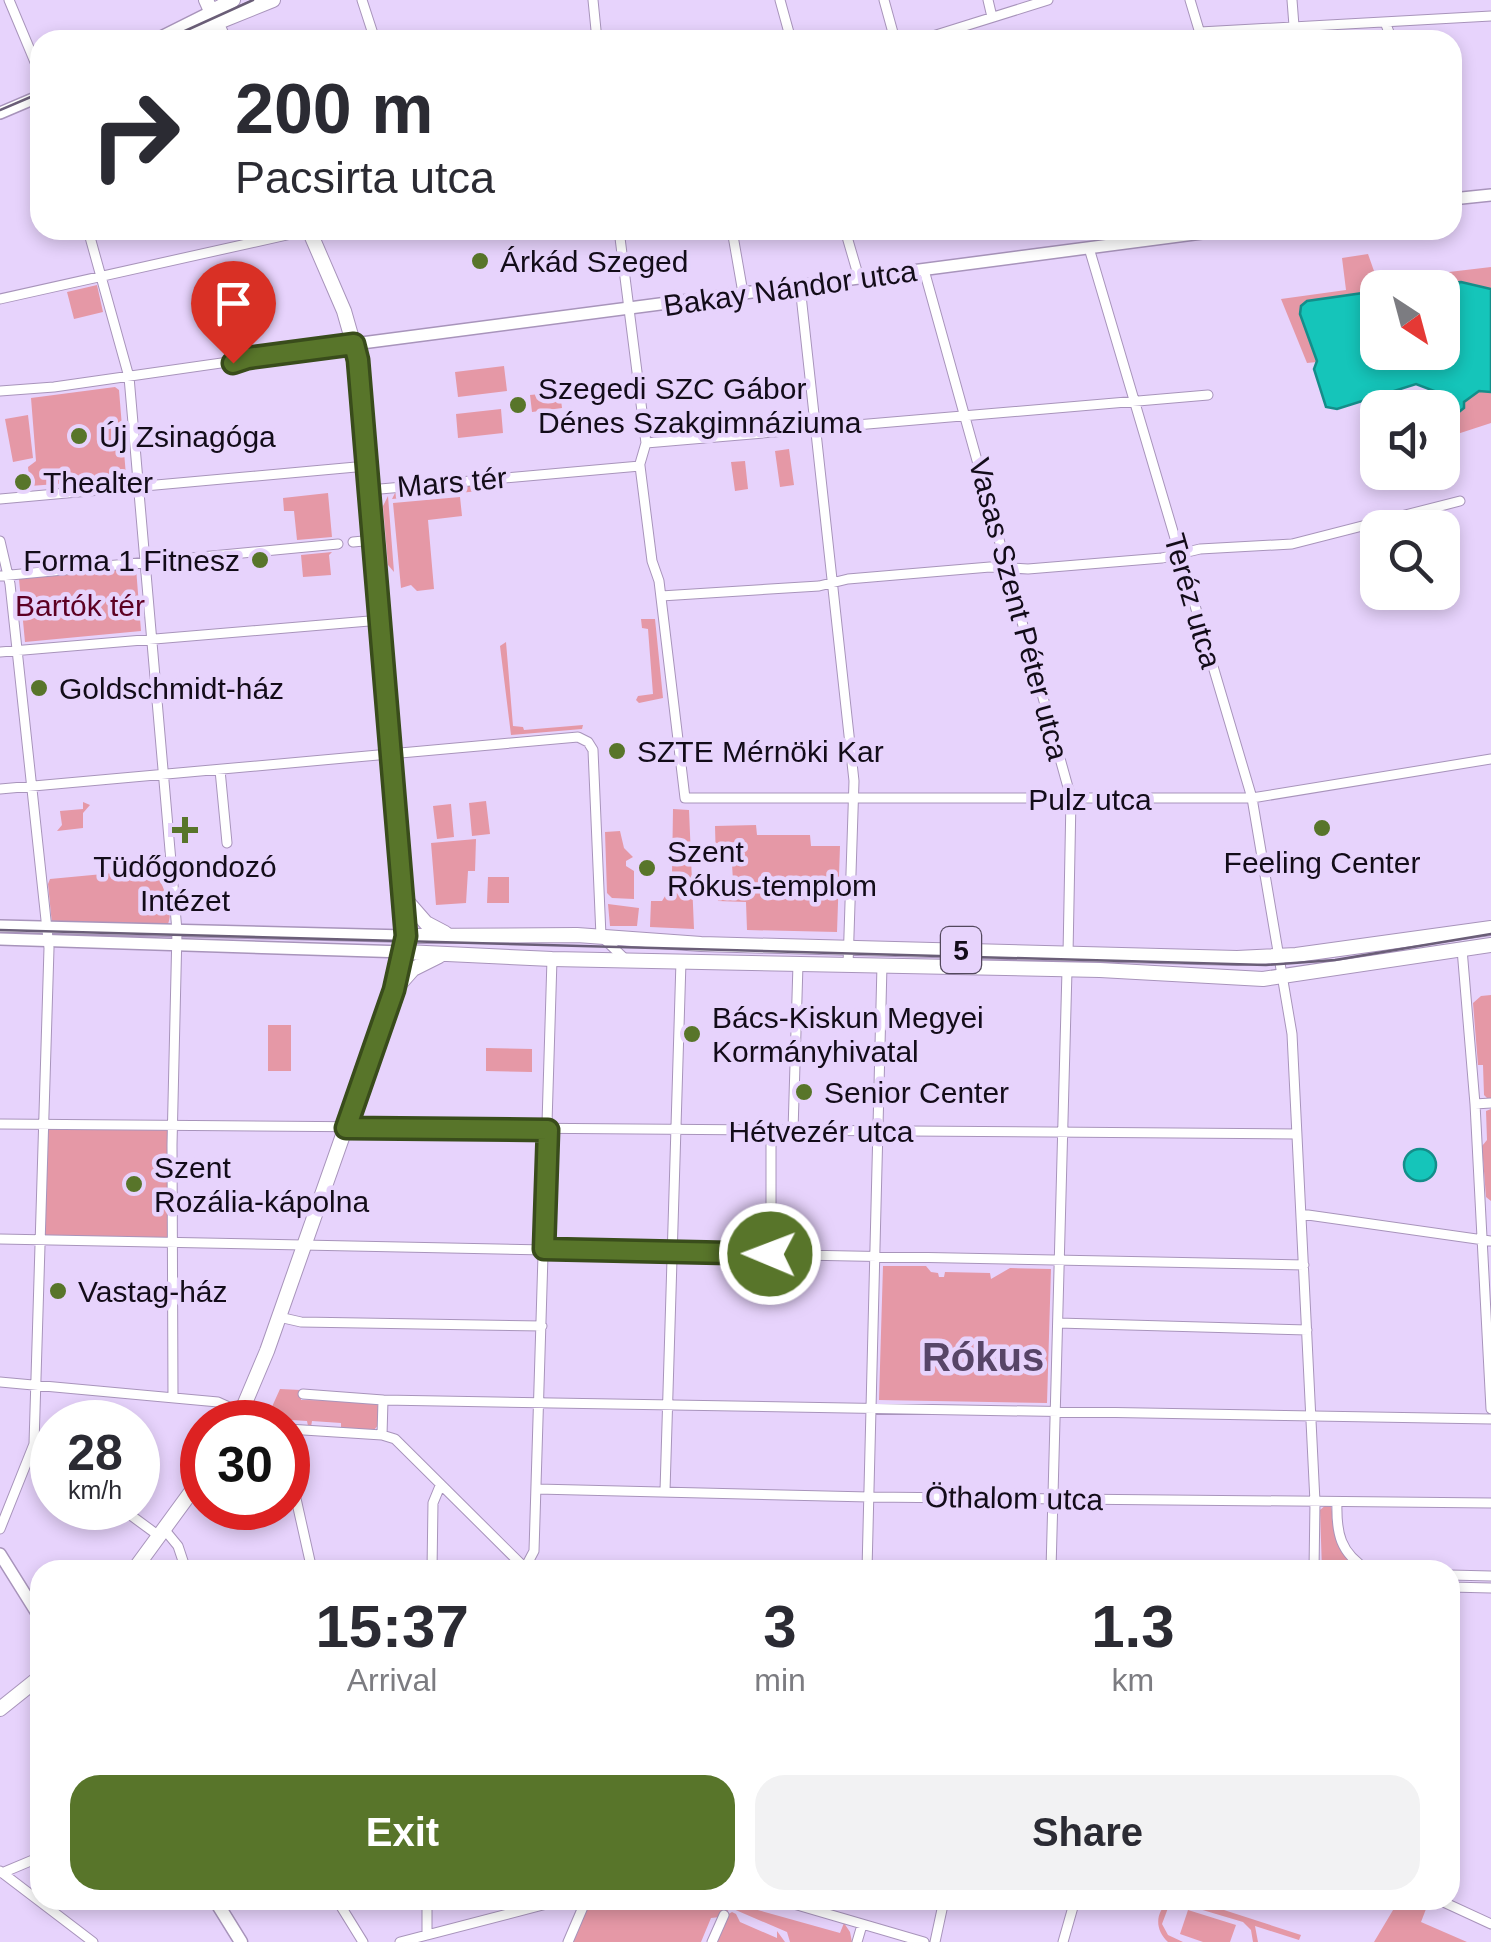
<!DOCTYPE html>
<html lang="en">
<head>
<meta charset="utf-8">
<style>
	body { margin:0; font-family:Arial,sans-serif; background:#f2f2f3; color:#2b2b33; height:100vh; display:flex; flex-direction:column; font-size:38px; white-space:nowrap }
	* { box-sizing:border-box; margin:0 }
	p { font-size:32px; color:#7c7c81 }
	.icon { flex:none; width:55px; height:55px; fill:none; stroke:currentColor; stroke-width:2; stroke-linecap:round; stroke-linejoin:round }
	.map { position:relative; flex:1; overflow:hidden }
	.panel { position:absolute; left:30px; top:1560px; width:1430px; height:350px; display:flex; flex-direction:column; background:#fff; border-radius:30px; box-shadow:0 5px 15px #0003 }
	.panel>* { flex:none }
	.banner { position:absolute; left:30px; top:30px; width:1432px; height:210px; border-radius:30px; box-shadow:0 5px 15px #0003; background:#fff; color:#2b2b33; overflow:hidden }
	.needle { width:65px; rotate:144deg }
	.buttons { position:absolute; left:1360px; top:270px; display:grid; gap:20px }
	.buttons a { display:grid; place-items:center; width:100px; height:100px; border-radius:20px; background:#fff; box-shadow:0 5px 15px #0003; font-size:50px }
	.speed { position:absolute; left:30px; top:1400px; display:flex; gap:20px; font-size:50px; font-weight:700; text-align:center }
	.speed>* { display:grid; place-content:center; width:130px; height:130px; border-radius:50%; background:#fff; box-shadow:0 5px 15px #0003; line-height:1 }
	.speed small { font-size:25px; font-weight:400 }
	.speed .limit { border:15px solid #d22; background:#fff; color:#111 }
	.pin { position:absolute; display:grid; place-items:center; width:85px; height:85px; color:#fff; margin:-102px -42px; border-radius:50% 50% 50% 0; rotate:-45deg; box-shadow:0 0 10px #0007 }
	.pin .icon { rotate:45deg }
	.me { position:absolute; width:110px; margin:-55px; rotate:271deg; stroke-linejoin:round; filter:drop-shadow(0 0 8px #0008) }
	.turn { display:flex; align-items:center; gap:35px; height:210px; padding:0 40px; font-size:45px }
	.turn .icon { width:130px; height:130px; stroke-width:2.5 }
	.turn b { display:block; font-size:70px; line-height:85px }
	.eta { display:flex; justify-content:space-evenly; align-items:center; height:170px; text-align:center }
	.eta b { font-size:60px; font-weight:700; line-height:70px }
	.primary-button { display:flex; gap:20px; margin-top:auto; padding:20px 40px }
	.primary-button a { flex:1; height:115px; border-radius:30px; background:#58752a; color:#fff; font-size:40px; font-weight:700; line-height:115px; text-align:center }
	.primary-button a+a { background:#f2f2f3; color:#2b2b33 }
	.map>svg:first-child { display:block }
	.green { fill:#e598a6 }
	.water { fill:#15c5ba; stroke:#148e8a; stroke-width:2.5 }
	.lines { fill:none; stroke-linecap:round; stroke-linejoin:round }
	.minor-casing { stroke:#a894bb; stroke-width:11 }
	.tertiary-casing { stroke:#a894bb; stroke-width:14 }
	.secondary-casing { stroke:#a894bb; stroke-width:15 }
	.primary-casing { stroke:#a894bb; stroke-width:16 }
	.minor { stroke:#fff; stroke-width:9 }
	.tertiary { stroke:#fff; stroke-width:11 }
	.secondary { stroke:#fff; stroke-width:12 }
	.primary { stroke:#fff; stroke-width:14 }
	.tram { stroke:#6a5e77; stroke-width:2.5 }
	.route-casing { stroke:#394c1b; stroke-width:25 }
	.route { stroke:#58752a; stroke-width:18 }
	.poi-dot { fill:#58752a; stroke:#e7d3fc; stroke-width:4 }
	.labels { text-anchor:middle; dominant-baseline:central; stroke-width:9; stroke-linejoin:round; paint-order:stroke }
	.shield { fill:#e7d3fc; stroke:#53485d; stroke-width:2.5 }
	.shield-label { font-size:28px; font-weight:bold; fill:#130c19 }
	.poi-label { font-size:30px; fill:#130c19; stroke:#e7d3fc; text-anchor:start }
	.street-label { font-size:30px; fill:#130c19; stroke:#e7d3fc }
	.park-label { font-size:30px; fill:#5d0023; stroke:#e7d3fc }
	.district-label { font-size:40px; font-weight:bold; fill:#574567; stroke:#e7d3fc }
</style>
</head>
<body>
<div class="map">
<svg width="1491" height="1942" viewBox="0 0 1491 1942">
	<rect width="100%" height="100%" fill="#e7d3fc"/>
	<path class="green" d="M 1368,254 L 1374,271 L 1390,279 L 1491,267 L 1491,289 L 1461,282 L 1378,288 L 1377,291 L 1307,301 L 1300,314 L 1317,362 L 1307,363 L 1281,299 L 1346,290 L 1342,258 Z
		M 97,285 L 103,312 L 74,319 L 67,292 Z
		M 504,366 L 507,391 L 458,397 L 455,372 Z
		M 115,387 L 119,390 L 126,476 L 123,479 L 30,486 L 28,467 L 36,461 L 31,398 Z
		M 1432,389 L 1453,411 L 1479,391 L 1491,392 L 1491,423 L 1445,438 L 1442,408 L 1437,407 Z
		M 560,392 L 562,408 L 532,412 L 530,395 Z
		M 501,409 L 503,433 L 458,438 L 456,414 Z
		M 28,415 L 33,458 L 13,462 L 5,419 Z
		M 789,449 L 794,485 L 780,487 L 775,451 Z
		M 745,461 L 748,489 L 735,491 L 731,462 Z
		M 466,484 L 476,484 L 480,491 L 392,499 L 395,493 Z
		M 328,493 L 332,537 L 297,540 L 294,511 L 284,511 L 283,498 Z
		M 388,496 L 394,572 L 388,565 L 383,506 Z
		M 460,497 L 462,516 L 428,520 L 434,589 L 417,591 L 411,585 L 401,588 L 393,503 Z
		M 332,552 L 329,555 L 331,575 L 303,577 L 301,555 Z
		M 136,568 L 141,631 L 25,642 L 19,579 Z
		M 641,619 L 655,619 L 663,698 L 639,703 L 636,700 L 638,696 L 653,694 L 648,629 L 642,628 Z
		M 506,642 L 513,726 L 523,727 L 524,730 L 583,725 L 582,729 L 511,735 L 500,646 Z
		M 486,801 L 490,834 L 472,836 L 469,803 Z
		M 83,802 L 90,805 L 83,813 L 83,828 L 57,831 L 62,825 L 60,811 L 83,809 Z
		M 451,804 L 454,837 L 437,839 L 433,806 Z
		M 673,809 L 689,810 L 694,929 L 650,927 L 651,901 L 662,901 L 669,890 L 672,874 Z
		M 756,825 L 757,835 L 810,835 L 811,846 L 840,846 L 837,932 L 747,930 L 746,902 L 718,901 L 717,886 L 744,887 L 744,882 L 733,881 L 732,864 L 716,863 L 715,826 Z
		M 620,831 L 624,848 L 633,857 L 626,861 L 626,866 L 634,871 L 634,899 L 612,898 L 607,893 L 605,832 Z
		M 476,839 L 475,871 L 468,871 L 466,903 L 436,905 L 431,843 Z
		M 156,869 C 161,886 176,909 167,926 L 52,924 L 48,884 L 50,879 Z
		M 488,877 L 509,877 L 509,903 L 487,903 Z
		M 608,904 L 639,908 L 637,926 L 610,926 Z
		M 1491,995 L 1491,1099 L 1488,1099 L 1484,1095 L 1483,1065 L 1478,1065 L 1473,1003 L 1481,996 Z
		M 268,1025 L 291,1025 L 291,1071 L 268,1071 Z
		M 486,1048 L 532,1049 L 532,1072 L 486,1071 Z
		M 1491,1109 L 1491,1201 L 1486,1197 L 1482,1146 L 1487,1140 L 1486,1111 Z
		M 42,1124 L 172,1126 L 174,1241 L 40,1239 Z
		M 883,1266 L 926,1266 L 931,1272 L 938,1273 L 939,1277 L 944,1277 L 945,1272 L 990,1273 L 991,1279 L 1010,1268 L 1051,1269 L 1047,1403 L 879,1400 Z
		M 280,1389 L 301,1390 L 301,1400 L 375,1401 L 379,1405 L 379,1424 L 374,1430 L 341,1428 L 341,1423 L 312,1421 L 311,1427 L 308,1426 L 307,1421 L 291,1420 L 290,1425 L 266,1420 Z
		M 1327,1504 L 1331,1506 C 1336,1533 1336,1552 1360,1570 L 1322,1570 L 1320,1510 Z
		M 590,1900 L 722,1900 L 840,1933 L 844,1923 L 850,1932 L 852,1942 L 790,1942 L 787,1932 L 731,1908 L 720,1917 L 711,1918 L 701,1942 L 572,1942 Z
		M 1171,1900 L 1193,1900 L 1301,1935 L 1299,1940 L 1255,1926 L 1258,1942 L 1253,1942 L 1251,1930 L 1243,1922 L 1179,1903 L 1168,1908 L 1162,1924 L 1168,1935 L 1183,1942 L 1168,1942 C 1154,1929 1155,1911 1171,1900 Z
		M 1399,1900 L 1419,1900 L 1426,1909 L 1421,1922 L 1467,1942 L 1374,1942 Z
		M 1188,1910 L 1236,1925 L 1230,1942 L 1203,1942 L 1180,1934 Z
		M 732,1912 L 736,1914 L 740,1922 L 777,1938 L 777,1931 L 785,1942 L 715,1942 L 727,1915 Z"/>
	<path class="water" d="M 1461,282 L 1491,289 L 1491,392 L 1479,391 L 1464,402 L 1464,408 L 1459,412 L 1453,411 L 1437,392 L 1416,384 L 1337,409 L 1326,407 L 1314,369 L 1317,361 L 1300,314 L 1301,306 L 1307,301 L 1377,291 L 1378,352 L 1442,352 L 1442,288 L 1404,287 Z
		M1404 1165a16 16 0 1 1 32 0a16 16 0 1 1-32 0Z"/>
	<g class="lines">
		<g class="minor-casing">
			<path id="minor" d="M 9,0 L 40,74
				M 362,0 L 375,40
				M 593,0 L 597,40
				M 780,0 L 791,40
				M 884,0 L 895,40
				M 988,0 L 992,17
				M 1190,0 L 1202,40
				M 1292,0 L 1294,26 L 1299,40
				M 1385,22 L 1392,40
				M 1200,32 L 1491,16
				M 920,40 L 1048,0
				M 88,230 L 129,377 L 177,931 L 172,1145 L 173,1397
				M 619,230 L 646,443 L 639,467
				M 732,230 L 743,293
				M 845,230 L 859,278
				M 1089,248 L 1252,798 L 1292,1034 L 1315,1502 L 1314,1570
				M 924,270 L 1071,798 L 1068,954
				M 800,286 L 854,781 L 848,965
				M 0,299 L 309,230
				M 0,391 L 54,387 L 354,344
				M 646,443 L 1208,395
				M 640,466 L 652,561 L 659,581 L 685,798 L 1252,798 L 1491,759
				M 369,490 L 640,466
				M 0,499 L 367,466
				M 0,541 L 10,584 L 49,948 L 34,1444 L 0,1529
				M 353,542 L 374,540
				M 0,576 L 338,544
				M 661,596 L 819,586 L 848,579 L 990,567 L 1028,569 L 1162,558 L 1200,549 L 1292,544 L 1460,501
				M 0,652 L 381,620
				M 220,770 L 227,843
				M 0,789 L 578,737 L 588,742 L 593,750 L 601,936 L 624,958
				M 1462,949 L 1475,1104 L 1491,1409
				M 1475,1104 L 1491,1103
				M 0,1124 L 1296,1134
				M 793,1131 L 798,964
				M 1301,1214 L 1491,1241
				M 0,1239 L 1304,1265
				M 771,1254 L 771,1131
				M 279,1317 L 301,1322 L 542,1326
				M 1058,1323 L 1307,1330
				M 0,1382 L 218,1402 L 262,1422
				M 383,1400 L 1491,1419
				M 288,1429 L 382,1435 L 383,1400 L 303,1394
				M 382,1435 L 395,1439 L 527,1570
				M 34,1444 L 52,1457
				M 288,1463 L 312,1570
				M 537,1489 L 869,1497 L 1491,1503
				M 665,1491 L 681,961
				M 1337,1502 C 1336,1533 1340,1553 1368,1570
				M 121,1508 L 159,1536
				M 164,1529 L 178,1546 L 186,1570
				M 525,1568 L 534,1551 L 552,959
				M 432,1570 L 433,1503 L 440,1486
				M 867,1570 L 882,965
				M 1051,1570 L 1067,970
				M 1450,1575 L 1491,1576
				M 1450,1587 L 1491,1588
				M 0,1871 L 93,1942
				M 2,1873 L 40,1857
				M 337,1900 L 363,1942
				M 780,1900 L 924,1942
				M 1439,1900 L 1491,1924
				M 427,1935 L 427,1900
				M 400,1942 L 562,1900
				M 568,1942 L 586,1900
				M 712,1942 L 724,1915
				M 857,1942 L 862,1925
				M 935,1942 L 944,1900
				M 1063,1942 L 1075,1900"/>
		</g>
		<g class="tertiary-casing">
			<path id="tertiary" d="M 155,40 L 211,12
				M 176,40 L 216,23
				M 0,113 L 40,96
				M 1452,199 L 1491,195
				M 354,344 L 1225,230
				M 0,926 L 406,936
				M 0,939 L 405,952
				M 0,1554 L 40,1618"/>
		</g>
		<g class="secondary-casing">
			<path id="secondary" d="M 215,1900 L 241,1942"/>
		</g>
		<g class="primary-casing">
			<path id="primary" d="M 206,0 L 224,40
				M 211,12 L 233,0
				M 216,23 L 273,0
				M 405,899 L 426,923 L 445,933
				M 406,936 L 577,935 L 701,944 L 1237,958 L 1296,955 L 1491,928
				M 405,952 L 552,959 L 1100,970 L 1263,979 L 1491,945
				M 397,987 L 413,969 L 439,956
				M 237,1422 L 267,1351 L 394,990 L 406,946 L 404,898 L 358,360 L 344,311 L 309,230
				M 134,1570 L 202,1477
				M 0,1709 L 40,1677"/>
		</g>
		<use href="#minor" class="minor"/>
		<use href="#tertiary" class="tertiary"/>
		<use href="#secondary" class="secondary"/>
		<use href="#primary" class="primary"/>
		<path class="tram" d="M 165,40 L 253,0
			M 0,110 L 40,93
			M 0,930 L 1266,965 L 1335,960 L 1491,934"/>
	</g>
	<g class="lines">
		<g class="route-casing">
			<path id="route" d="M 233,363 L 248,358 L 354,344 L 358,360 L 406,936 L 394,990 L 346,1128 L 548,1130 L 544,1249 L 770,1254"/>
		</g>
		<use href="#route" class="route"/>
	</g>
	<g class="poi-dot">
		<circle cx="480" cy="261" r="10"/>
		<circle cx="518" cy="405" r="10"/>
		<circle cx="79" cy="436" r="10"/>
		<circle cx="23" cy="482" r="10"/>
		<circle cx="260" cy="560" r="10"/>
		<circle cx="39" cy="688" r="10"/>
		<circle cx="617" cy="751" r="10"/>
		<circle cx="1322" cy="828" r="10"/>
		<path d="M180 815h10v10h10v10h-10v10h-10v-10h-10v-10h10z"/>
		<circle cx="647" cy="868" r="10"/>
		<circle cx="692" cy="1034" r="10"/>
		<circle cx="804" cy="1092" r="10"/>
		<circle cx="134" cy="1184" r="10"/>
		<circle cx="58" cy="1291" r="10"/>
	</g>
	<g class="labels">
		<rect class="shield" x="941" y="927" width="40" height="46" rx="8"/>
		<g class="shield-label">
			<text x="961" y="950">5</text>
		</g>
		<g class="poi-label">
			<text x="500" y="261">Árkád Szeged</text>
			<text x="538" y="388">Szegedi SZC Gábor<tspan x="538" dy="34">Dénes Szakgimnáziuma</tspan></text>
			<text x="99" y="436">Új Zsinagóga</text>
			<text x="43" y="482">Thealter</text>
			<text x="240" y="560" text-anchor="end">Forma 1 Fitnesz</text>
			<text x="59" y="688">Goldschmidt-ház</text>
			<text x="637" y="751">SZTE Mérnöki Kar</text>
			<text x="667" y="851">Szent<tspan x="667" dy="34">Rókus-templom</tspan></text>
			<text x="1322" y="862" text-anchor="middle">Feeling Center</text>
			<text x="185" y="866" text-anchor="middle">Tüdőgondozó<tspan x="185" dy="34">Intézet</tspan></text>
			<text x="712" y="1017">Bács-Kiskun Megyei<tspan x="712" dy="34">Kormányhivatal</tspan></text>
			<text x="824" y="1092">Senior Center</text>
			<text x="154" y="1167">Szent<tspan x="154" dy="34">Rozália-kápolna</tspan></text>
			<text x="78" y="1291">Vastag-ház</text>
		</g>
		<g class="street-label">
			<text transform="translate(790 288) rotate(-8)">Bakay Nándor utca</text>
			<text transform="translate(452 482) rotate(-5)">Mars tér</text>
			<text transform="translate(1193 601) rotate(74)">Teréz utca</text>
			<text transform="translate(1019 609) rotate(75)">Vasas Szent Péter utca</text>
			<text x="1090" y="799">Pulz utca</text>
			<text x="821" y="1131">Hétvezér utca</text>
			<text transform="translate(1014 1498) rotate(1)">Öthalom utca</text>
		</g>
		<g class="park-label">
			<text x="80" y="605">Bartók tér</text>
		</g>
		<g class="district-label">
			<text x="983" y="1357">Rókus</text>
		</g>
	</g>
</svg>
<div class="buttons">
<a><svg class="needle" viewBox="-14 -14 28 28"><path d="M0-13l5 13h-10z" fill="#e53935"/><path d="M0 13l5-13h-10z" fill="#7c7c81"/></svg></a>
<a><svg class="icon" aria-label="sound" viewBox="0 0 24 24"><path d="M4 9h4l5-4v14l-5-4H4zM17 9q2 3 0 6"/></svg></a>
<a><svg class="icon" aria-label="search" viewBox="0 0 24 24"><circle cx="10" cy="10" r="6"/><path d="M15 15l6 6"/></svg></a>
</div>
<div class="speed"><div>28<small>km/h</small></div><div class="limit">30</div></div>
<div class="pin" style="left:233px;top:363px;background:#d93025"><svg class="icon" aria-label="arrive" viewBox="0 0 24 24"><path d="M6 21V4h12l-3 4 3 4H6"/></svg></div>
<svg class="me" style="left:770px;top:1254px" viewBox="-20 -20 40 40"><circle r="17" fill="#58752a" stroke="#fff" stroke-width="3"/><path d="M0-11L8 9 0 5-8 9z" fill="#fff"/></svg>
<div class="banner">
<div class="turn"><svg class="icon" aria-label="right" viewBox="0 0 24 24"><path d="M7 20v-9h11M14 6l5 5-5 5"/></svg><div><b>200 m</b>Pacsirta utca</div></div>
</div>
<section class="panel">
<div class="eta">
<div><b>15:37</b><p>Arrival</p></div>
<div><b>3</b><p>min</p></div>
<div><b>1.3</b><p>km</p></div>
</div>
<div class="primary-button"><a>Exit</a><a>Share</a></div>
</section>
</div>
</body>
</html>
